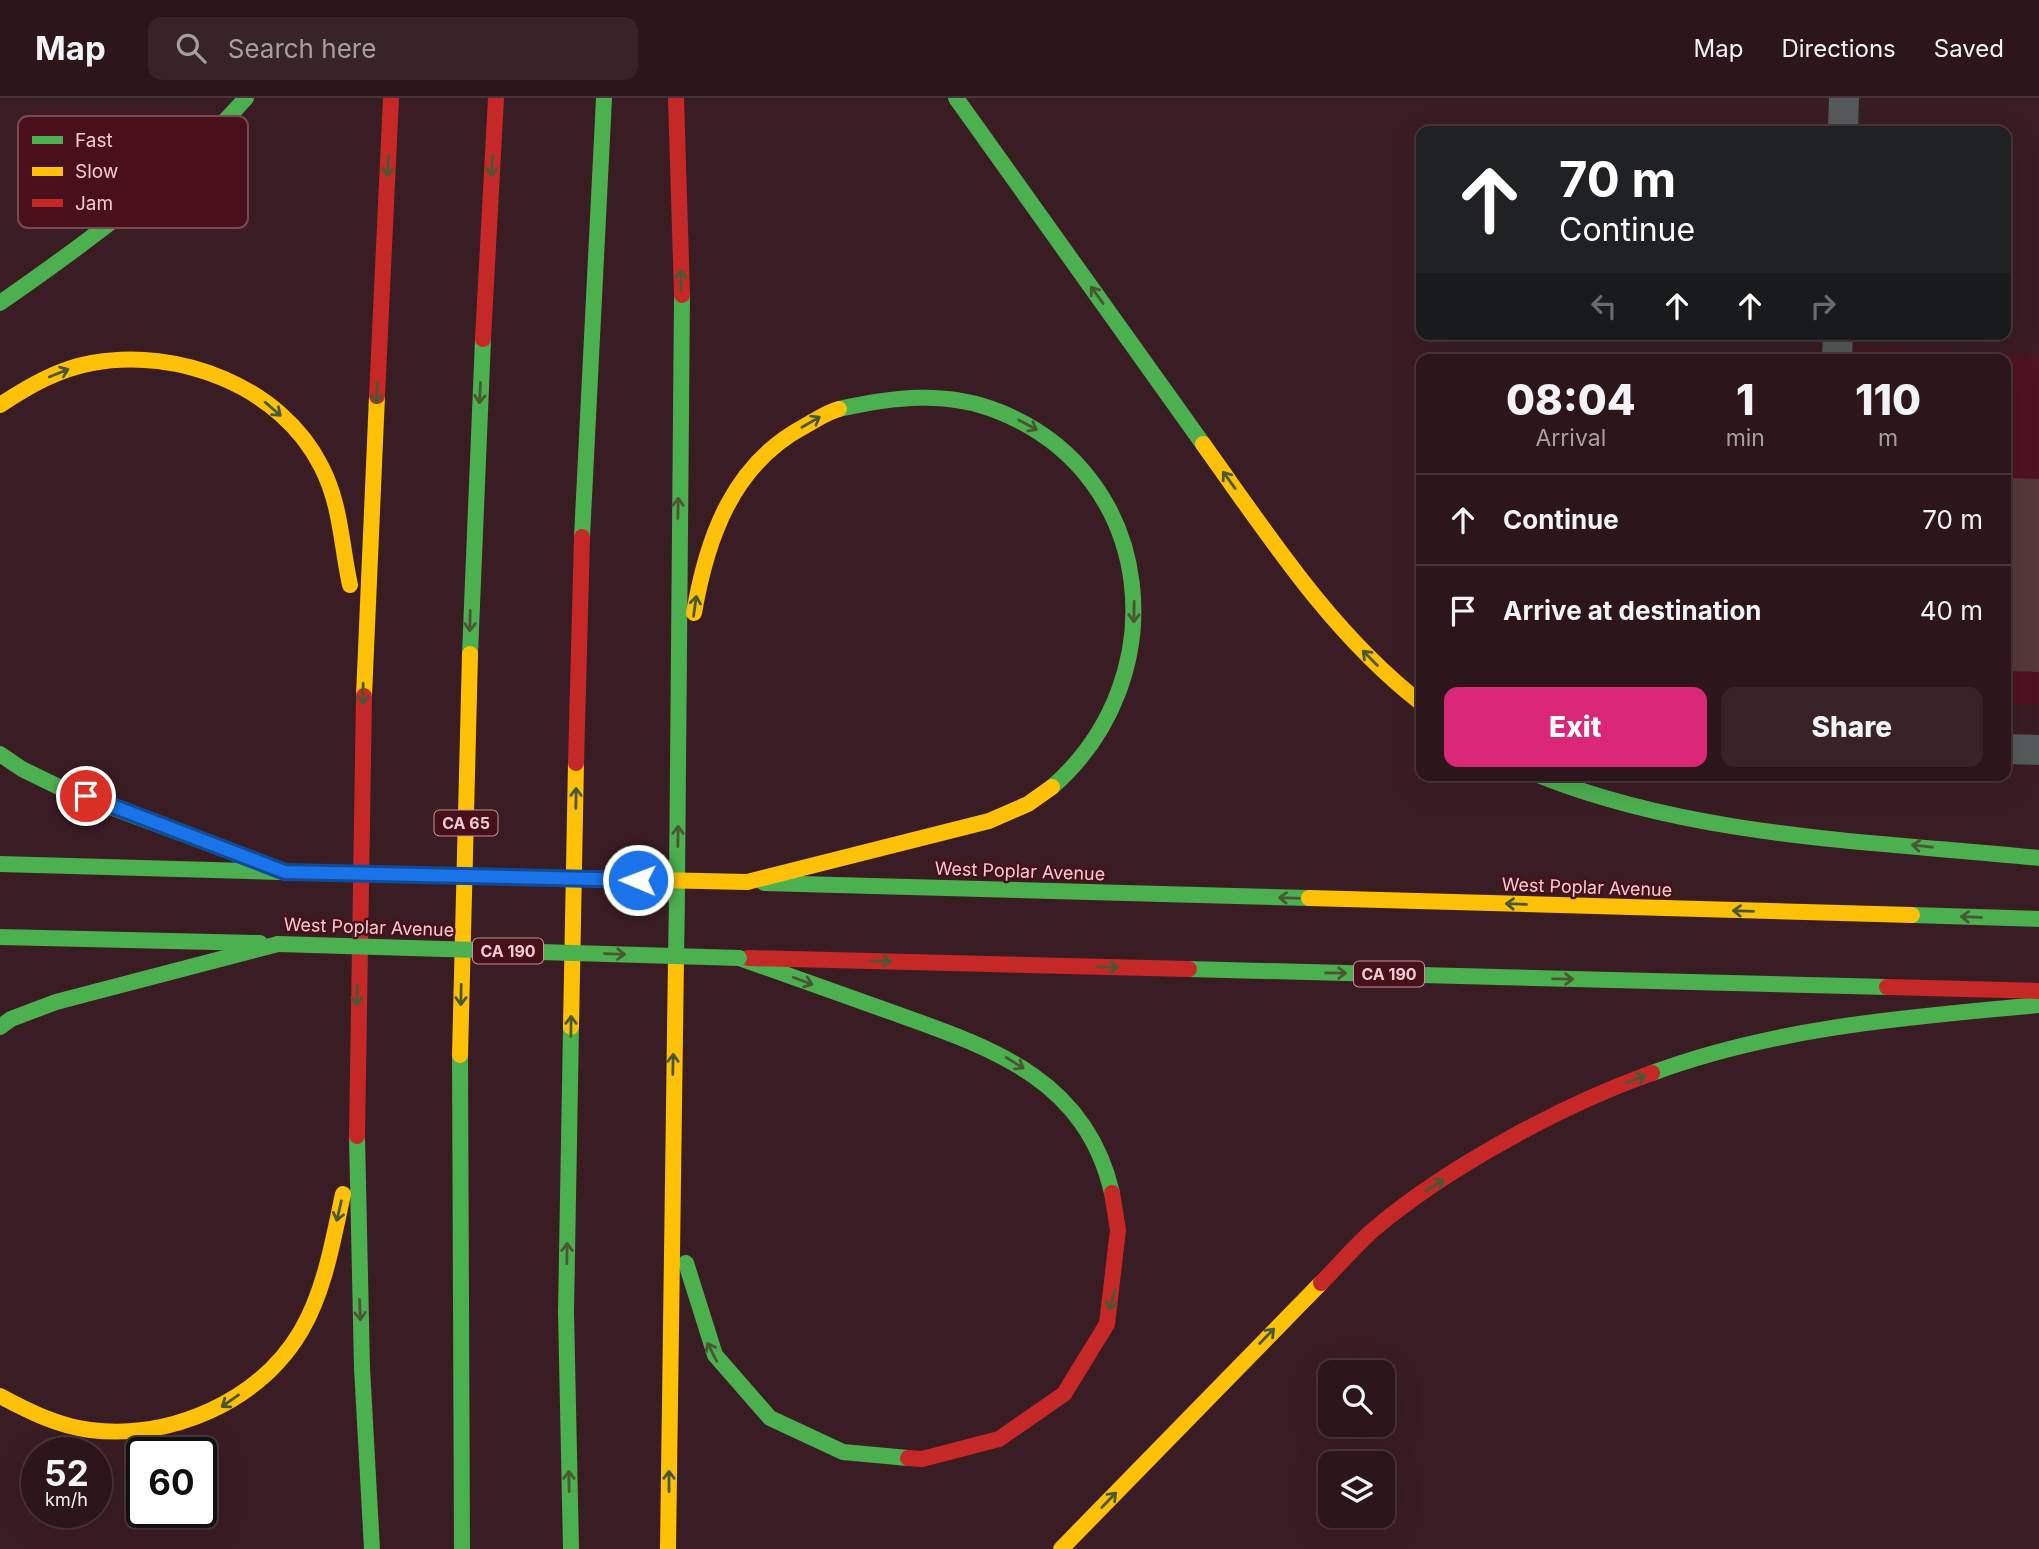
<!DOCTYPE html>
<html lang="en">
<head>
<meta charset="utf-8">
<style>
	body { margin:0; font-family:Inter,sans-serif; background:#382327; color:#f1f3f6; height:100vh; display:flex; flex-direction:column; font-size:26px; white-space:nowrap }
	* { box-sizing:border-box; margin:0 }
	p { font-size:23px; color:#a69fa2 }
	.icon { flex:none; width:38px; height:38px; fill:none; stroke:currentColor; stroke-width:2; stroke-linecap:round; stroke-linejoin:round }
	.map { position:relative; flex:1; overflow:hidden }
	.panel { position:absolute; left:1416px; top:256px; width:595px; height:427px; display:flex; flex-direction:column; background:#2c161a; border-radius:14px; box-shadow:0 7px 28px #0002,0 0 0 2px #483539 }
	.panel>* { flex:none }
	.guide { position:absolute; left:1416px; top:28px; width:595px; height:214px; border-radius:14px; box-shadow:0 7px 28px #0002,0 0 0 2px #483539; background:#202124; color:#fff; overflow:hidden }
	.tools { position:absolute; left:1318px; top:1262px; display:grid; gap:14px }
	.tools a { display:grid; place-items:center; width:77px; height:77px; border-radius:14px; background:#2c161a; box-shadow:0 7px 28px #0002,0 0 0 2px #483539; font-size:35px }
	.speed { position:absolute; left:21px; top:1339px; display:flex; gap:14px; font-size:35px; font-weight:700; text-align:center }
	.speed>* { display:grid; place-content:center; width:91px; height:91px; border-radius:50%; background:#2c161a; box-shadow:0 7px 28px #0002,0 0 0 2px #483539; line-height:1 }
	.speed small { font-size:18px; font-weight:400 }
	.speed .limit { border:4px solid #111; border-radius:10px; background:#fff; color:#111 }
	.pin { position:absolute; display:grid; place-items:center; width:60px; height:60px; color:#fff; margin:-30px; border:4px solid #fff; border-radius:50%; box-shadow:0 2px 7px #0007 }
	.me { position:absolute; width:77px; margin:-38px; rotate:271deg; stroke-linejoin:round; filter:drop-shadow(0 0 5px #0008) }
	.turn { display:flex; align-items:center; gap:24px; height:147px; padding:0 28px; font-size:32px }
	.turn .icon { width:91px; height:91px; stroke-width:2.5 }
	.turn b { display:block; font-size:49px; line-height:60px }
	.lanes { display:flex; align-items:center; height:66px; padding:0 28px; background:#0003; justify-content:center; gap:35px; direction:ltr }
	.lanes .off { opacity:.35 }
	.eta { display:flex; justify-content:space-evenly; align-items:center; height:119px; text-align:center }
	.eta b { font-size:42px; font-weight:800; line-height:49px }
	.action { display:flex; gap:14px; margin-top:auto; padding:14px 28px }
	.action a { flex:1; height:80px; border-radius:14px; background:#db2777; color:#fff; font-size:28px; font-weight:800; line-height:80px; text-align:center }
	.action a+a { background:#382327; color:#f1f3f6 }
	ul { padding:0; list-style:none }
	li { display:flex; align-items:center; gap:21px; height:91px; padding:0 28px; border-top:2px solid #483539 }
	li div { flex:1 }
	li b { display:block; font-size:26px }
	li em { font-style:normal }
	header { display:flex; align-items:center; gap:42px; box-sizing:border-box; height:98px; padding:0 35px; background:#2c161a; border-bottom:2px solid #483539 }
	header strong { font-size:33px }
	nav { display:flex; gap:38px; margin-inline-start:auto; font-size:24px }
	.search { width:490px; height:63px; background:#382327; display:flex; align-items:center; gap:18px; box-sizing:border-box; padding:0 24px; border-radius:14px; color:#a69fa2; font-size:26px }
	.map>svg:first-child { display:block }
	.built { fill:#4e1320 }
	.building { fill:#553939 }
	.lines { fill:none; stroke-linecap:round; stroke-linejoin:round }
	.street { stroke:#545a5b; stroke-width:30 }
	.fast { stroke:#4caf50; stroke-width:16 }
	.slow { stroke:#ffc107; stroke-width:16 }
	.jam { stroke:#c62828; stroke-width:16 }
	.fast-bridge { stroke:#4caf50; stroke-width:16 }
	.slow-bridge { stroke:#ffc107; stroke-width:16 }
	.oneway { stroke:#495833 }
	.route-casing { stroke:#114b97; stroke-width:18 }
	.route { stroke:#1a73e8; stroke-width:12 }
	.labels { text-anchor:middle; dominant-baseline:central; stroke-width:5; stroke-linejoin:round; paint-order:stroke }
	.shield { fill:#47101b; stroke:#be9499; stroke-width:2 }
	.shield-label { font-size:16px; font-weight:bold; fill:#f1cccf }
	.street-label { font-size:18px; fill:#f1cccf; stroke:#47101b }
	.key { fill:#47101b; stroke:#7a4851; stroke-width:2 }
	.key-label { font-size:19px; fill:#f1cccf }
</style>
</head>
<body>
<header>
<strong>Map</strong>
<div class="search"><svg class="icon" aria-label="search" viewBox="0 0 24 24"><circle cx="10" cy="10" r="6"/><path d="M15 15l6 6"/></svg>Search here</div>
<nav><a>Map</a><a>Directions</a><a>Saved</a></nav>
</header>
<div class="map">
<svg width="2039" height="1451" viewBox="0 0 2039 1451">
	<rect width="100%" height="100%" fill="#3a1d23"/>
	<path class="built" d="M 1860,251 L 2039,257 L 2039,607 L 2006,606 L 2006,261 L 1860,261 Z"/>
	<path class="building" d="M 2006,380 L 2039,381 L 2039,574 L 2006,573 Z"/>
	<g class="lines">
		<path class="street" d="M 1843,33 L 1844,0
			M 1837,261 L 1838,236
			M 2006,651 L 2039,652"/>
		<path class="fast" d="M 956,0 L 1203,346
			M 0,205 C 89,143 174,81 246,0
			M 839,311 C 892,299 947,292 1000,314 C 1158,378 1176,581 1052,689
			M 582,439 L 604,0
			M 470,556 L 483,241
			M 0,656 L 22,671 L 65,692 L 285,774
			M 1538,677 C 1696,740 1871,743 2039,760
			M 0,766 L 279,774
			M 764,785 L 1309,800
			M 1912,817 L 2039,821
			M 0,839 L 260,845
			M 739,860 C 791,878 843,897 894,915 C 992,950 1086,981 1112,1095
			M 676,861 C 680,640 678,419 682,197
			M 1189,871 L 1887,889
			M 0,929 L 11,921 L 56,904 L 278,846
			M 460,957 L 462,1451
			M 1652,975 C 1776,929 1908,919 2039,907
			M 357,1038 L 362,1270 L 372,1451
			M 686,1165 L 715,1257 L 770,1320 L 843,1354 L 908,1360
			M 571,1451 L 566,1214 L 571,929"/>
		<path class="slow" d="M 0,307 C 29,288 58,271 92,265 C 177,249 281,288 321,368 C 341,406 341,446 350,487
			M 1203,346 C 1269,438 1331,535 1421,605
			M 694,515 C 707,439 733,366 805,328 C 816,322 827,314 839,311
			M 364,598 L 377,298
			M 747,784 L 989,723 L 1028,706 L 1052,689
			M 1309,800 L 1912,817
			M 571,929 L 576,665
			M 460,957 L 470,556
			M 0,1298 C 28,1313 58,1328 90,1332 C 170,1342 259,1304 301,1233 C 325,1192 333,1142 343,1096
			M 668,1451 L 676,861
			M 1061,1451 L 1321,1185"/>
		<path class="jam" d="M 676,0 L 682,197
			M 483,241 L 496,0
			M 377,298 L 391,0
			M 576,665 L 582,439
			M 748,860 L 1189,871
			M 1887,889 L 2039,893
			M 357,1038 L 364,598
			M 1321,1185 C 1338,1168 1355,1148 1373,1132 C 1446,1070 1562,1007 1652,975
			M 908,1360 L 922,1361 L 999,1341 L 1064,1296 L 1107,1226 L 1118,1132 L 1112,1095"/>
		<path class="fast-bridge" d="M 278,846 L 739,860"/>
		<path class="slow-bridge" d="M 285,774 L 747,784"/>
	</g>
	<defs><path id="oneway-shaft" d="M-6 0H5M1.5-3L5.5 0L1.5 3" fill="none" stroke-width="1.6" stroke-linecap="round" stroke-linejoin="round" transform="scale(1.75)"/></defs>
	<g class="oneway">
		<use href="#oneway-shaft" transform="translate(388 68) rotate(93)"/>
		<use href="#oneway-shaft" transform="translate(492 68) rotate(93)"/>
		<use href="#oneway-shaft" transform="translate(681 182) rotate(-91)"/>
		<use href="#oneway-shaft" transform="translate(1097 197) rotate(-126)"/>
		<use href="#oneway-shaft" transform="translate(59 275) rotate(-22)"/>
		<use href="#oneway-shaft" transform="translate(377 295) rotate(93)"/>
		<use href="#oneway-shaft" transform="translate(480 295) rotate(93)"/>
		<use href="#oneway-shaft" transform="translate(273 311) rotate(41)"/>
		<use href="#oneway-shaft" transform="translate(811 324) rotate(-30)"/>
		<use href="#oneway-shaft" transform="translate(1028 327) rotate(28)"/>
		<use href="#oneway-shaft" transform="translate(1229 382) rotate(-126)"/>
		<use href="#oneway-shaft" transform="translate(678 410) rotate(-89)"/>
		<use href="#oneway-shaft" transform="translate(695 508) rotate(-82)"/>
		<use href="#oneway-shaft" transform="translate(1134 514) rotate(91)"/>
		<use href="#oneway-shaft" transform="translate(470 523) rotate(91)"/>
		<use href="#oneway-shaft" transform="translate(1370 560) rotate(-135)"/>
		<use href="#oneway-shaft" transform="translate(363 596) rotate(91)"/>
		<use href="#oneway-shaft" transform="translate(576 700) rotate(-89)"/>
		<use href="#oneway-shaft" transform="translate(678 738) rotate(-89)"/>
		<use href="#oneway-shaft" transform="translate(1922 748) rotate(-174)"/>
		<use href="#oneway-shaft" transform="translate(1289 800) rotate(-178)"/>
		<use href="#oneway-shaft" transform="translate(1516 806) rotate(-178)"/>
		<use href="#oneway-shaft" transform="translate(1743 813) rotate(-178)"/>
		<use href="#oneway-shaft" transform="translate(1971 819) rotate(-178)"/>
		<use href="#oneway-shaft" transform="translate(615 856) rotate(2)"/>
		<use href="#oneway-shaft" transform="translate(881 863) rotate(1)"/>
		<use href="#oneway-shaft" transform="translate(1108 869) rotate(1)"/>
		<use href="#oneway-shaft" transform="translate(1336 875) rotate(1)"/>
		<use href="#oneway-shaft" transform="translate(1563 881) rotate(1)"/>
		<use href="#oneway-shaft" transform="translate(803 883) rotate(20)"/>
		<use href="#oneway-shaft" transform="translate(357 897) rotate(91)"/>
		<use href="#oneway-shaft" transform="translate(461 897) rotate(91)"/>
		<use href="#oneway-shaft" transform="translate(571 928) rotate(-89)"/>
		<use href="#oneway-shaft" transform="translate(1015 965) rotate(32)"/>
		<use href="#oneway-shaft" transform="translate(673 966) rotate(-89)"/>
		<use href="#oneway-shaft" transform="translate(1636 981) rotate(-21)"/>
		<use href="#oneway-shaft" transform="translate(1435 1087) rotate(-33)"/>
		<use href="#oneway-shaft" transform="translate(339 1113) rotate(103)"/>
		<use href="#oneway-shaft" transform="translate(567 1155) rotate(-89)"/>
		<use href="#oneway-shaft" transform="translate(1112 1202) rotate(106)"/>
		<use href="#oneway-shaft" transform="translate(360 1212) rotate(88)"/>
		<use href="#oneway-shaft" transform="translate(1267 1238) rotate(-46)"/>
		<use href="#oneway-shaft" transform="translate(712 1254) rotate(-117)"/>
		<use href="#oneway-shaft" transform="translate(230 1303) rotate(145)"/>
		<use href="#oneway-shaft" transform="translate(569 1383) rotate(-91)"/>
		<use href="#oneway-shaft" transform="translate(669 1383) rotate(-90)"/>
		<use href="#oneway-shaft" transform="translate(1109 1402) rotate(-46)"/>
	</g>
	<g class="lines">
		<g class="route-casing">
			<path id="route" d="M 86,698 L 285,774 L 638,782"/>
		</g>
		<use href="#route" class="route"/>
	</g>
	<g class="labels">
		<g class="shield">
			<rect x="434.5" y="712.5" width="63" height="25" rx="5"/>
			<rect x="473" y="840.5" width="70" height="25" rx="5"/>
			<rect x="1354" y="863.5" width="70" height="25" rx="5"/>
		</g>
		<g class="shield-label">
			<text x="466" y="725">CA 65</text>
			<text x="508" y="853">CA 190</text>
			<text x="1389" y="876">CA 190</text>
		</g>
		<g class="street-label">
			<text transform="translate(1020 773) rotate(2)">West Poplar Avenue</text>
			<text transform="translate(1587 789) rotate(2)">West Poplar Avenue</text>
			<text transform="translate(369 829) rotate(2)">West Poplar Avenue</text>
		</g>
	</g>
	<rect x="18" y="18" width="230" height="112" rx="10" class="key"/>
	<rect x="32" y="38" width="31" height="8" fill="#4caf50"/>
	<rect x="32" y="69" width="31" height="9" fill="#ffc107"/>
	<rect x="32" y="101" width="31" height="8" fill="#c62828"/>
	<g class="key-label">
		<text x="75" y="49">Fast</text>
		<text x="75" y="80">Slow</text>
		<text x="75" y="112">Jam</text>
	</g>
</svg>
<div class="tools">
<a><svg class="icon" aria-label="search" viewBox="0 0 24 24"><circle cx="10" cy="10" r="6"/><path d="M15 15l6 6"/></svg></a>
<a><svg class="icon" aria-label="layers" viewBox="0 0 24 24"><path d="M12 4l9 5-9 5-9-5zM3 14l9 5 9-5"/></svg></a>
</div>
<div class="speed"><div>52<small>km/h</small></div><div class="limit">60</div></div>
<div class="pin" style="left:86px;top:698px;background:#d93025"><svg class="icon" aria-label="arrive" viewBox="0 0 24 24"><path d="M6 21V4h12l-3 4 3 4H6"/></svg></div>
<svg class="me" style="left:638px;top:782px" viewBox="-20 -20 40 40"><circle r="17" fill="#1a73e8" stroke="#fff" stroke-width="3"/><path d="M0-11L8 9 0 5-8 9z" fill="#fff"/></svg>
<div class="guide">
<div class="turn"><svg class="icon" aria-label="ahead" viewBox="0 0 24 24"><path d="M12 20V5M6 11l6-6 6 6"/></svg><div><b>70 m</b>Continue</div></div>
<div class="lanes"><svg class="icon off" aria-label="left" viewBox="0 0 24 24"><path d="M17 20v-9H6M10 6l-5 5 5 5"/></svg><svg class="icon" aria-label="ahead" viewBox="0 0 24 24"><path d="M12 20V5M6 11l6-6 6 6"/></svg><svg class="icon" aria-label="ahead" viewBox="0 0 24 24"><path d="M12 20V5M6 11l6-6 6 6"/></svg><svg class="icon off" aria-label="right" viewBox="0 0 24 24"><path d="M7 20v-9h11M14 6l5 5-5 5"/></svg></div>
</div>
<section class="panel">
<div class="eta">
<div><b>08:04</b><p>Arrival</p></div>
<div><b>1</b><p>min</p></div>
<div><b>110</b><p>m</p></div>
</div>
<ul>
<li><svg class="icon" aria-label="ahead" viewBox="0 0 24 24"><path d="M12 20V5M6 11l6-6 6 6"/></svg><div><b>Continue</b></div><em>70 m</em></li>
<li><svg class="icon" aria-label="arrive" viewBox="0 0 24 24"><path d="M6 21V4h12l-3 4 3 4H6"/></svg><div><b>Arrive at destination</b></div><em>40 m</em></li>
</ul>
<div class="action"><a>Exit</a><a>Share</a></div>
</section>
</div>
</body>
</html>
